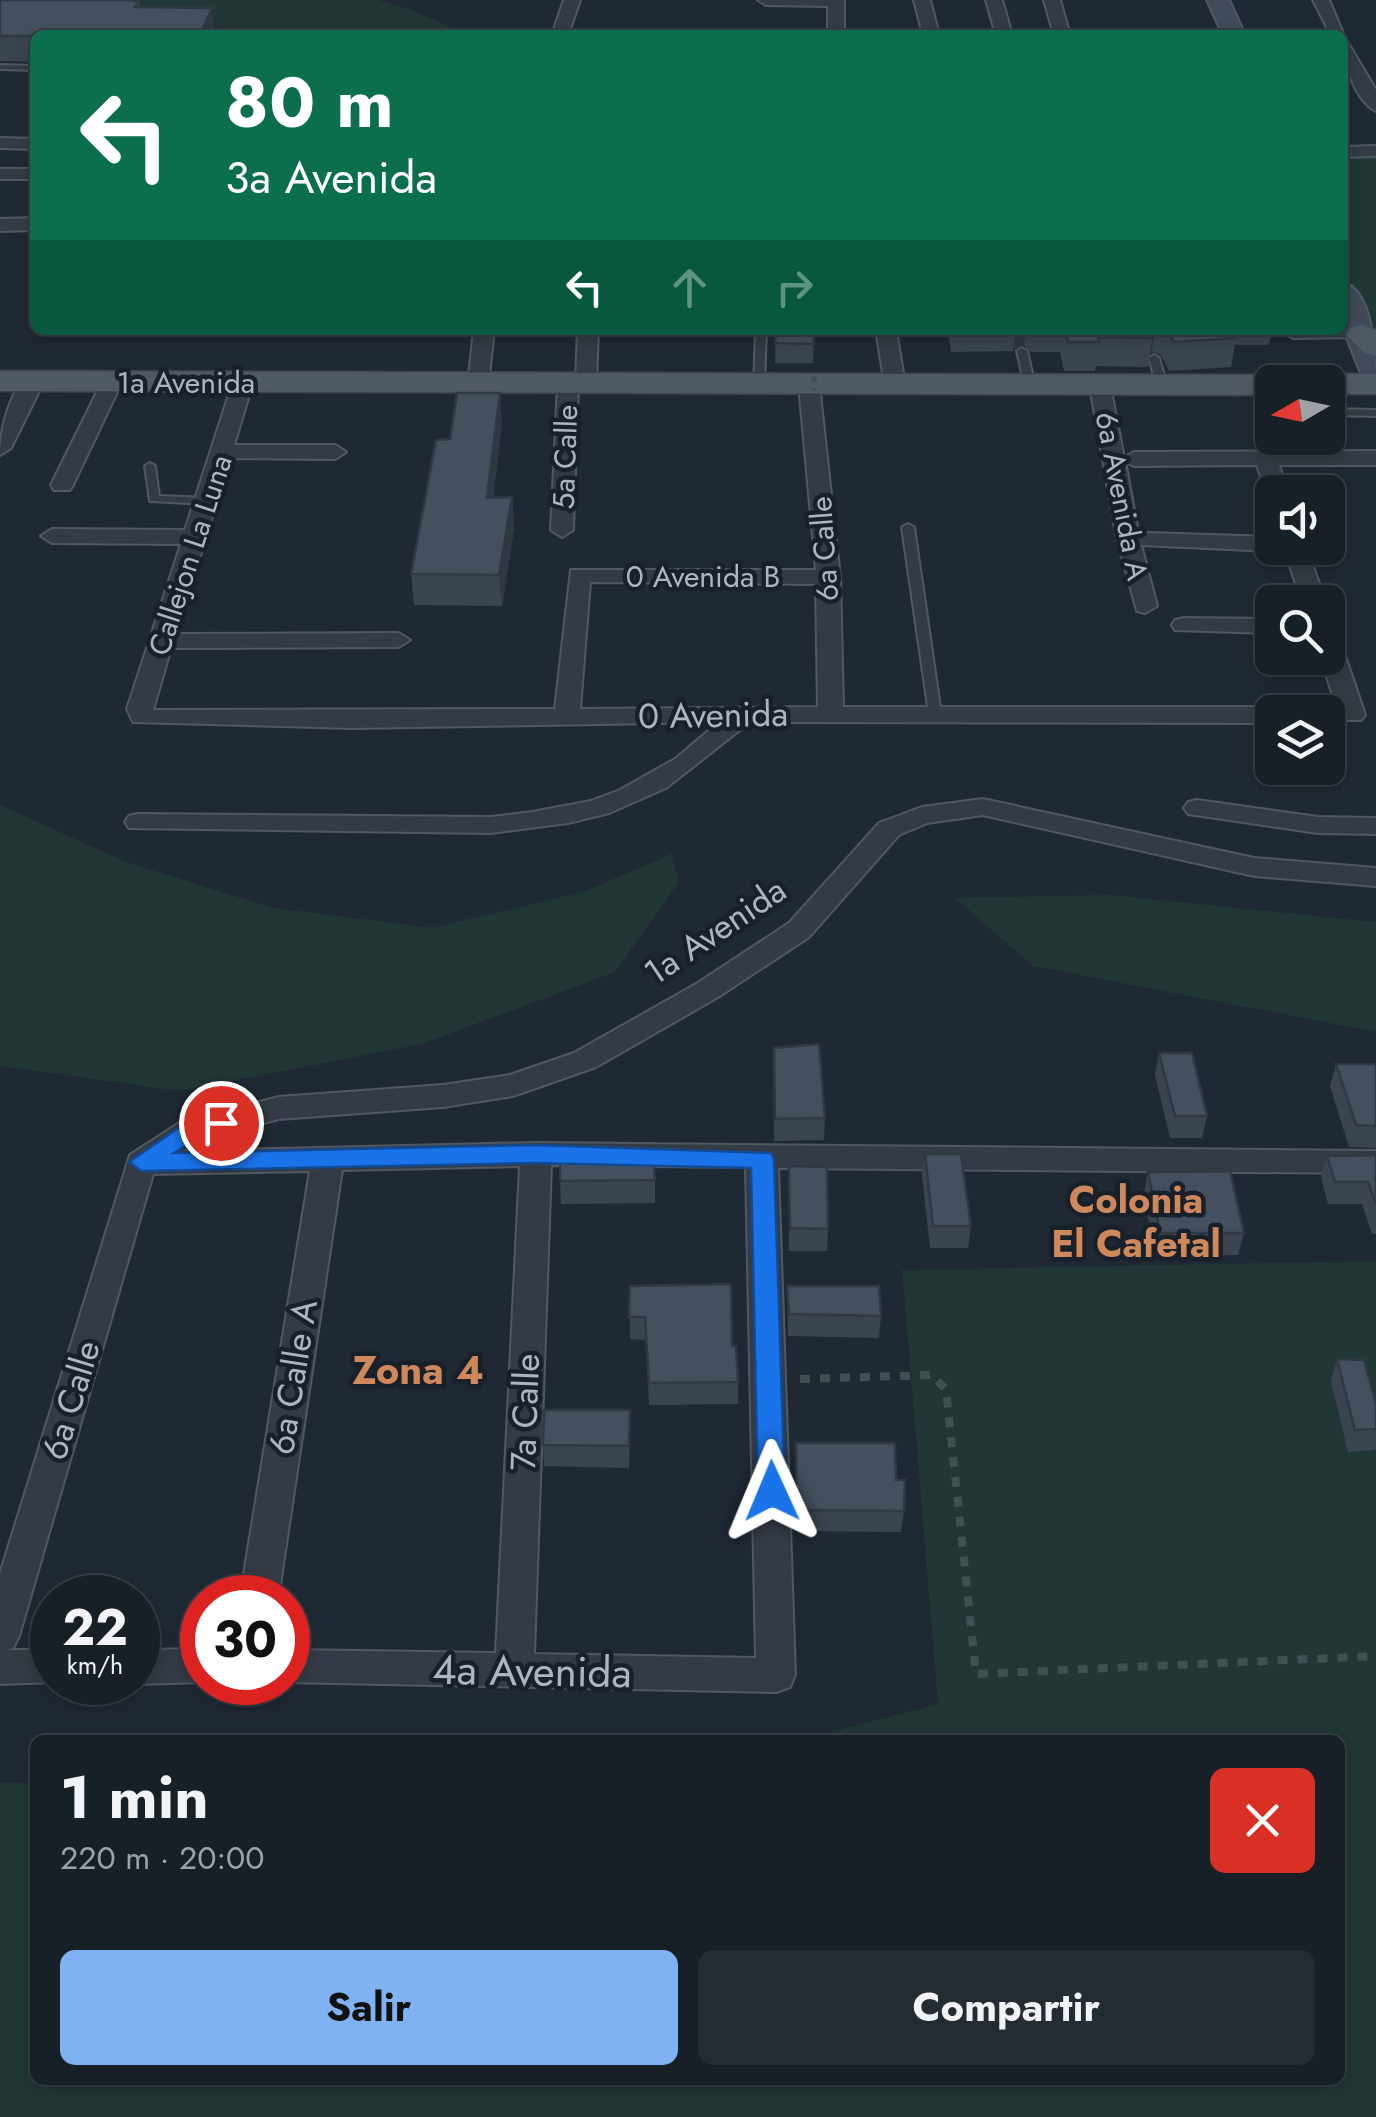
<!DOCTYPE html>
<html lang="es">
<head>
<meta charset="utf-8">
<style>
	body { margin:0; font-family:Jost,sans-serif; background:#242c33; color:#f1f3f6; height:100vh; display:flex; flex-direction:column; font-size:38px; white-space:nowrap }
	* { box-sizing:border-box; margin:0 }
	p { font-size:32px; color:#9ea2a7 }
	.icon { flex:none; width:55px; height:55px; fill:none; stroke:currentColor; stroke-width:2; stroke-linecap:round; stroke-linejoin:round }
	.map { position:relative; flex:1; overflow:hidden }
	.side { position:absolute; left:30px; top:1735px; width:1315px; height:350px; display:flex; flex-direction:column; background:#171f27; border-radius:15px; box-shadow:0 5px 15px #0003,0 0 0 2px #363d44 }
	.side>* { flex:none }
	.hud { position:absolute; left:30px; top:30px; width:1318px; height:305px; border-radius:15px; box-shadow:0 5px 15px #0003,0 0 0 2px #363d44; background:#0b6e4f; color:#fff; overflow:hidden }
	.needle { width:65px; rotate:261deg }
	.tools { position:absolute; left:1255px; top:365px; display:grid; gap:20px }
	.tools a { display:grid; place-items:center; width:90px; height:90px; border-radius:15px; background:#171f27; box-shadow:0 5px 15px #0003,0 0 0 2px #363d44; font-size:50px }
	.speed { position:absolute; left:30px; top:1575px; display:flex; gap:20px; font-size:50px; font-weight:700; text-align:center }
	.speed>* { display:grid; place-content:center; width:130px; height:130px; border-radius:50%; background:#171f27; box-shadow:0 5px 15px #0003,0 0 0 2px #363d44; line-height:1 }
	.speed small { font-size:25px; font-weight:400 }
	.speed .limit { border:15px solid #d22; background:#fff; color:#111 }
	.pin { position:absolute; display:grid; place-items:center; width:85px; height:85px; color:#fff; margin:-42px; border:5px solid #fff; border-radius:50%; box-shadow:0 2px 10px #0007 }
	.me { position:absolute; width:110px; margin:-55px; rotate:359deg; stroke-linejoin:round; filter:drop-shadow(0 0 8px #0008) }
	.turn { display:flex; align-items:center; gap:35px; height:210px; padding:0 30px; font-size:45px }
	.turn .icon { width:130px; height:130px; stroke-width:2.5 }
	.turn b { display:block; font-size:70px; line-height:85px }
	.lanes { display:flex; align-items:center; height:95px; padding:0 30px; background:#0003; justify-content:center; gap:50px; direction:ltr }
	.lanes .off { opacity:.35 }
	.round { display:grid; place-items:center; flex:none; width:105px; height:105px; border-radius:15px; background:#242c33 }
	.summary { display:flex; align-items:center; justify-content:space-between; height:170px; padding:0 30px }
	h1 { font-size:60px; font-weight:700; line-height:75px }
	.button { display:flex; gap:20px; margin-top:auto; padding:20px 30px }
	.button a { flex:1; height:115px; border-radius:15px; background:#80b1f3; color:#111; font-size:40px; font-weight:700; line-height:115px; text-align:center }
	.button a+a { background:#242c33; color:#f1f3f6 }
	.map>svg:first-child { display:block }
	.green { fill:#223636 }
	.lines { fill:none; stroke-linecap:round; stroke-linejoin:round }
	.lane-casing { stroke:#505963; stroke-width:4 }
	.street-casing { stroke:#505963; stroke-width:4 }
	.secondary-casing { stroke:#505963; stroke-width:4 }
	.primary-casing { stroke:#3c444e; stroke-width:3 }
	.path { stroke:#3f5153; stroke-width:8; stroke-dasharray:10 10; stroke-linecap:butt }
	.lane { fill:#333b45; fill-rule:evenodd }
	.street { fill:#333b45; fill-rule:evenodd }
	.secondary { fill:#414a58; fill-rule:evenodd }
	.primary { fill:#505a65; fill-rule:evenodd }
	.path-bridge { stroke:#3f5153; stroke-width:5; stroke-dasharray:6 6; stroke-linecap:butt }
	.wall { fill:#3b4551 }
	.shaded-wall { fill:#303842 }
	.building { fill:#45505e; stroke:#303842; stroke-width:2.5 }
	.route { fill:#1a73e8; stroke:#114b97; stroke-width:2.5 }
	.labels { text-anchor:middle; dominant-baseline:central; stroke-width:9; stroke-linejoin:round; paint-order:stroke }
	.far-street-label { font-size:30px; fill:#acb6c2; stroke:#182029 }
	.street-label { font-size:35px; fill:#acb6c2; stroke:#182029 }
	.neighbourhood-label { font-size:38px; font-weight:bold; fill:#ce885c; stroke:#182029 }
	.quarter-label { font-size:40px; font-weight:bold; fill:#ce885c; stroke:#182029 }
	.near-street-label { font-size:42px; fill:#acb6c2; stroke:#182029 }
</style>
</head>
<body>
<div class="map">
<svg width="1376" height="2117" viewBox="0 0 1376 2117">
	<rect width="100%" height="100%" fill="#1f2934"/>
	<path class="green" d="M 21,0 L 378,0 L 409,9 L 469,35 L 230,35 L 231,28 L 162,26 Z
		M 1376,156 L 1376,338 L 1370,333 L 1343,264 L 1342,161 Z
		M 0,805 L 126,862 L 273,908 L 433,928 L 585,891 L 672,854 L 679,882 L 615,972 L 422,1044 L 180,1091 L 0,1066 Z
		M 1110,895 L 1376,922 L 1376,1032 L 1033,966 L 955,898 Z
		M 1376,1261 L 1376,2117 L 0,2117 L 0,1783 L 35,1783 L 35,2080 L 1340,2080 L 1340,1740 L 800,1740 L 938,1704 L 902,1270 Z"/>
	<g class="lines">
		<g class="lane-casing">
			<path id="lane" d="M 0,65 L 35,66 L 35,70 L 0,69 Z
				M 756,330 L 766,330 L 764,385 L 759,388 L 754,385 Z
				M 1362,332 L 1367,335 L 1366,337 L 1293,338 L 1288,335 L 1293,332 Z
				M 1022,348 L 1027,351 L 1035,386 L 1030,389 L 1025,386 L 1017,351 Z
				M 1154,355 L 1159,358 L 1167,386 L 1166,388 L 1157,386 L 1149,358 Z
				M 1328,409 L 1376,410 L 1376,416 L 1328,415 Z
				M 150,463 L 155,466 L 159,496 L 208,498 L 214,501 L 208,504 L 150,501 L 145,466 Z
				M 908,524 L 914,527 L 941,714 L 935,718 L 929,714 L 902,527 Z"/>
		</g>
		<g class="street-casing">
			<path id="street" d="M 564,0 L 580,0 L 568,35 L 552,35 Z
				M 758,0 L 844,0 L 844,35 L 828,35 L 828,6 L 766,5 Z
				M 914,0 L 930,0 L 939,35 L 923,35 Z
				M 986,0 L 1002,0 L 1012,35 L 996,35 Z
				M 1044,0 L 1060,0 L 1070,35 L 1054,35 Z
				M 1313,0 L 1329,0 L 1345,38 L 1376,90 L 1376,111 C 1354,100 1342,58 1342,35 L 1331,35 Z
				M 498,30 L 505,32 L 507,35 L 490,35 Z
				M 0,138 L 35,139 L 35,149 L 0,148 Z
				M 1376,146 L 1376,156 L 1342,157 L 1342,147 Z
				M 0,169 L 35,169 L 35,179 L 0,179 Z
				M 35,218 L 35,230 L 0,231 L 0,219 Z
				M 474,330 L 494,330 L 488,384 L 478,390 L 468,384 Z
				M 578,330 L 598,330 L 596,384 L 586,390 L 578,388 L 573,530 L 562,537 L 551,530 L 558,384 L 568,378 L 576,380 Z
				M 876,330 L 896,330 L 905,385 L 902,389 L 895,391 L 885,385 Z
				M 34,375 L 44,381 L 11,448 L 0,455 C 0,433 10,382 34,375 Z
				M 112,376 L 122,382 L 73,485 L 70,490 L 54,490 L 51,485 L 102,382 Z
				M 243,376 L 253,382 L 234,445 L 335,445 L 346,452 L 335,459 L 230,458 L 176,634 L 398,633 L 410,640 L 398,647 L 171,648 L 153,710 L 555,709 L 571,570 L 816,570 L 799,385 L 809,379 L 819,385 L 840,577 L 843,707 L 1272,707 L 1283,712 L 1272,712 L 1272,723 L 750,722 L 666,788 L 609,813 L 568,823 L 491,833 L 129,828 L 125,822 L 129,816 L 138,814 L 491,817 L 532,812 L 591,801 L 620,790 L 675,759 L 719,722 L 352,728 L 133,722 L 127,709 L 181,544 L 52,543 L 41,536 L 52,529 L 185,530 L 233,382 ZM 590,582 L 816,584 L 818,707 L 580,709 Z
				M 1100,380 L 1110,386 L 1124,458 L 1134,452 L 1376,451 L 1376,465 L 1279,465 L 1288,492 L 1272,492 L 1272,498 L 1266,492 L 1257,465 L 1134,466 L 1125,461 L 1139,537 L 1148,533 L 1272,537 L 1272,548 L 1281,548 L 1272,551 L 1141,545 L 1157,606 L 1145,613 L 1137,611 L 1116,535 L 1090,386 Z
				M 1284,548 L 1306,548 L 1326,602 L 1302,602 Z
				M 1184,618 L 1272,619 L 1272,633 L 1175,630 L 1172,625 L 1175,620 Z
				M 1328,634 L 1340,641 L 1365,715 L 1361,720 L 1343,720 L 1339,715 L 1321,658 L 1328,658 Z
				M 983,799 L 1254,858 L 1376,868 L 1376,886 L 1254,876 L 983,815 L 927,823 L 899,835 L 809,937 L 718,997 L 596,1067 L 513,1096 L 443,1107 L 279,1119 L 202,1139 L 183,1151 L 536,1143 L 1376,1151 L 1376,1173 L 778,1168 L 795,1675 L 790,1687 L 776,1692 L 284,1682 L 288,1682 L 288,1650 L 496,1653 L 520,1166 L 342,1170 L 278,1598 L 240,1598 L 310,1171 L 153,1174 L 19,1636 L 13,1648 L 7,1650 L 52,1650 L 52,1682 L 56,1682 L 0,1684 L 0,1574 L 130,1155 L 181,1122 L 279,1097 L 443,1085 L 510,1075 L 574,1053 L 698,983 L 789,923 L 879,823 L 922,807 ZM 551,1165 L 746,1167 L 756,1658 L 534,1654 Z
				M 1197,800 L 1318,817 L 1376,818 L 1376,834 L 1318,833 L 1188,814 L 1184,808 L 1188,802 Z
				M 202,1649 L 203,1682 L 138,1684 L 134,1682 L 138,1682 L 138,1650 Z"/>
		</g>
		<g class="secondary-casing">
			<path id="secondary" d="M 1207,0 L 1229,0 L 1245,35 L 1223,35 Z
				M 1342,282 C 1373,289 1376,356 1376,382 L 1366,379 L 1361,373 L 1342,326 Z"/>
		</g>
		<g class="primary-casing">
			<path id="primary" d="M 1362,325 L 1376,330 L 1376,356 L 1365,353 L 1346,335 L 1351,328 Z
				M 0,371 L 1272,375 L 1287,382 L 1272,382 L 1272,395 L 0,391 Z
				M 1328,374 L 1376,374 L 1376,394 L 1328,394 L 1328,382 L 1313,382 L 1316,377 Z"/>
		</g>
		<path class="path" d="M 800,1379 L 931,1375 L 946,1389 L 976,1674 L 1376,1656"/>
		<use href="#lane" class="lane"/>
		<use href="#street" class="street"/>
		<use href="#secondary" class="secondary"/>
		<use href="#primary" class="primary"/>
		<path class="path-bridge" d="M 814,376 L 814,391"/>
	</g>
	<path class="wall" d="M 0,0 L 139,1 L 140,7 L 216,33 L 35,35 L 35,62 L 0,61 Z
		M 776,330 L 814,330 L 813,363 L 775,363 Z
		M 948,330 L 1272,330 L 1269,345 L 1235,345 L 1231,367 L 1169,371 L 1161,355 L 1152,352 L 1150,354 L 1148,367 L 1096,366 L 1095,371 L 1064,371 L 1060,352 L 1031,352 L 1024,345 L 1013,351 L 951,352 Z
		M 502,423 L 493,498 L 512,497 L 514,528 L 502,606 L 414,605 L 411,574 Z
		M 774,1048 L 825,1118 L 824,1140 L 774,1141 Z
		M 1159,1053 L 1207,1116 L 1202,1138 L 1170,1138 L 1155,1075 Z
		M 1336,1064 L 1376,1064 L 1376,1148 L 1349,1147 L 1330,1086 Z
		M 925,1154 L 971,1226 L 968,1248 L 930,1248 L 922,1176 Z
		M 1376,1155 L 1376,1234 L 1372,1234 L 1362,1204 L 1328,1204 L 1321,1178 L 1327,1156 Z
		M 789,1166 L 828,1229 L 827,1251 L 789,1251 Z
		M 1148,1172 L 1244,1233 L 1238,1255 L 1155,1256 L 1144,1194 Z
		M 655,1180 L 655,1203 L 561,1204 L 560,1181 Z
		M 630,1286 L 732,1346 L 738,1382 L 738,1404 L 649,1405 L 646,1340 L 630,1339 Z
		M 787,1286 L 881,1316 L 879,1338 L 788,1336 Z
		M 1337,1359 L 1376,1404 L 1376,1446 L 1375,1450 L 1348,1452 L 1331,1381 Z
		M 630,1432 L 629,1468 L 544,1466 L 543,1445 Z
		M 796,1443 L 896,1480 L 904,1511 L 901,1532 L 795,1531 Z"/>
	<path class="shaded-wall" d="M 212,8 L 215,35 L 200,35 Z
		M 1016,330 L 1026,330 L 1024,345 L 1013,351 Z
		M 1149,330 L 1155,330 L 1152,352 L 1150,354 L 1152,338 Z
		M 500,393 L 502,423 L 489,528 L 487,498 Z
		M 512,497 L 514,528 L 502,606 L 499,575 Z"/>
	<path class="building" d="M 0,0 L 123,0 L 139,1 L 135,7 L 212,8 L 200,35 L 0,36 Z
		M 776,330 L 814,330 L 814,344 L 775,343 Z
		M 1065,330 L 1150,330 L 1152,338 L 1098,337 L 1099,342 L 1068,342 Z
		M 1167,330 L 1234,330 L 1236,338 L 1174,342 Z
		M 457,393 L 500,393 L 487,498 L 512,497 L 499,575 L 411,574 L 436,440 L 450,439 Z
		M 819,1044 L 825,1118 L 775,1119 L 774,1048 Z
		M 1159,1053 L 1192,1053 L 1207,1116 L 1175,1116 Z
		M 1336,1064 L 1376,1064 L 1376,1126 L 1356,1125 Z
		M 653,1148 L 655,1180 L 560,1181 L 560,1149 Z
		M 925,1154 L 961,1154 L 971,1226 L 933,1226 Z
		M 1376,1155 L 1376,1204 L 1368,1182 L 1335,1182 L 1327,1156 Z
		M 789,1166 L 827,1167 L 828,1229 L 790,1228 Z
		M 1230,1171 L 1244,1233 L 1160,1233 L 1148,1172 Z
		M 731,1284 L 732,1346 L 736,1346 L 738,1382 L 649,1383 L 645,1317 L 629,1317 L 630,1286 Z
		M 787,1286 L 879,1286 L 881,1316 L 789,1314 Z
		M 1337,1359 L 1364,1360 L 1376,1404 L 1376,1429 L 1355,1430 Z
		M 544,1410 L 630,1410 L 629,1446 L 543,1445 Z
		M 796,1443 L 895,1443 L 896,1480 L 905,1480 L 904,1511 L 796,1510 Z"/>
	<path class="route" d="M 221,1114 L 233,1123 L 230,1129 L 200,1137 L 174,1153 L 536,1145 L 771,1153 L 774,1159 L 785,1491 L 781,1499 L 772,1502 L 762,1499 L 758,1491 L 751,1168 L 536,1163 L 141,1171 L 129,1162 L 184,1124 Z"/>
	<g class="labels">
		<g class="far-street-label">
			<text x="186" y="382">1a Avenida</text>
			<text transform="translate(565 457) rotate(-88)">5a Calle</text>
			<text transform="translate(1122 496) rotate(79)">6a Avenida A</text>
			<text transform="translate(824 549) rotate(-94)">6a Calle</text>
			<text transform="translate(190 555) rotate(-72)">Callejon La Luna</text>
			<text x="703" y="576">0 Avenida B</text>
		</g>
		<g class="street-label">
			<text transform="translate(713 715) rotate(-1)">0 Avenida</text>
			<text transform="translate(715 931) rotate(-34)">1a Avenida</text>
			<text transform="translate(293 1377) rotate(-81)">6a Calle A</text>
			<text transform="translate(71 1400) rotate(-73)">6a Calle</text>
			<text transform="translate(525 1412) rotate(-88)">7a Calle</text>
		</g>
		<g class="neighbourhood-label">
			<text x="1136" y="1199">Colonia<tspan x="1136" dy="44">El Cafetal</tspan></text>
		</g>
		<g class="quarter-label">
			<text x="418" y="1370">Zona 4</text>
		</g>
		<g class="near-street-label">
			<text transform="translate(532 1671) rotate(1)">4a Avenida</text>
		</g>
	</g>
</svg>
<div class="tools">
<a><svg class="needle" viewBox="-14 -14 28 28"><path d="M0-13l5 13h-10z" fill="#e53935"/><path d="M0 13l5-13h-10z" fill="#9ea2a7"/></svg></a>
<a><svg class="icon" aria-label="sound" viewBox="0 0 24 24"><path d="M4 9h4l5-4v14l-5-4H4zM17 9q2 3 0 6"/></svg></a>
<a><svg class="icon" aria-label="search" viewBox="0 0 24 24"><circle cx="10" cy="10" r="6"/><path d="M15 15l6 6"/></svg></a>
<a><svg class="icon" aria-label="layers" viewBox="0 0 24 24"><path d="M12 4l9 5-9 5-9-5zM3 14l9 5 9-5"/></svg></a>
</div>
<div class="speed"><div>22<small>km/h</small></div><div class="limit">30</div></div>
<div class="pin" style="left:221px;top:1123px;background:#d93025"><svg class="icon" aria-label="arrive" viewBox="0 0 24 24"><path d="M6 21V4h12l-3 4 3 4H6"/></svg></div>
<svg class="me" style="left:772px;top:1491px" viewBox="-20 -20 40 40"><path d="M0-17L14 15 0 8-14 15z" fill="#1a73e8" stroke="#fff" stroke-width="4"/></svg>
<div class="hud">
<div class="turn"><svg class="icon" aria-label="left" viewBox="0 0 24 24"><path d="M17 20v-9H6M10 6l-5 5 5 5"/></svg><div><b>80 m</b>3a Avenida</div></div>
<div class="lanes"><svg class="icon" aria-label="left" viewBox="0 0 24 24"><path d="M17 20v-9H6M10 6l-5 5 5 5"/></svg><svg class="icon off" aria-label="ahead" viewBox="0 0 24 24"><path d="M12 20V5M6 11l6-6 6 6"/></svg><svg class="icon off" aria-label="right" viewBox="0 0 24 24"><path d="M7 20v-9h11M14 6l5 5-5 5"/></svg></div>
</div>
<section class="side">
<div class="summary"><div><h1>1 min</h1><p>220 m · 20:00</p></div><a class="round" style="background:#d93025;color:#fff"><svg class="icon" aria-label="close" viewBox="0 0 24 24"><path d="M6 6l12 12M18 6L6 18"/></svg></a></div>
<div class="button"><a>Salir</a><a>Compartir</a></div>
</section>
</div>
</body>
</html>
